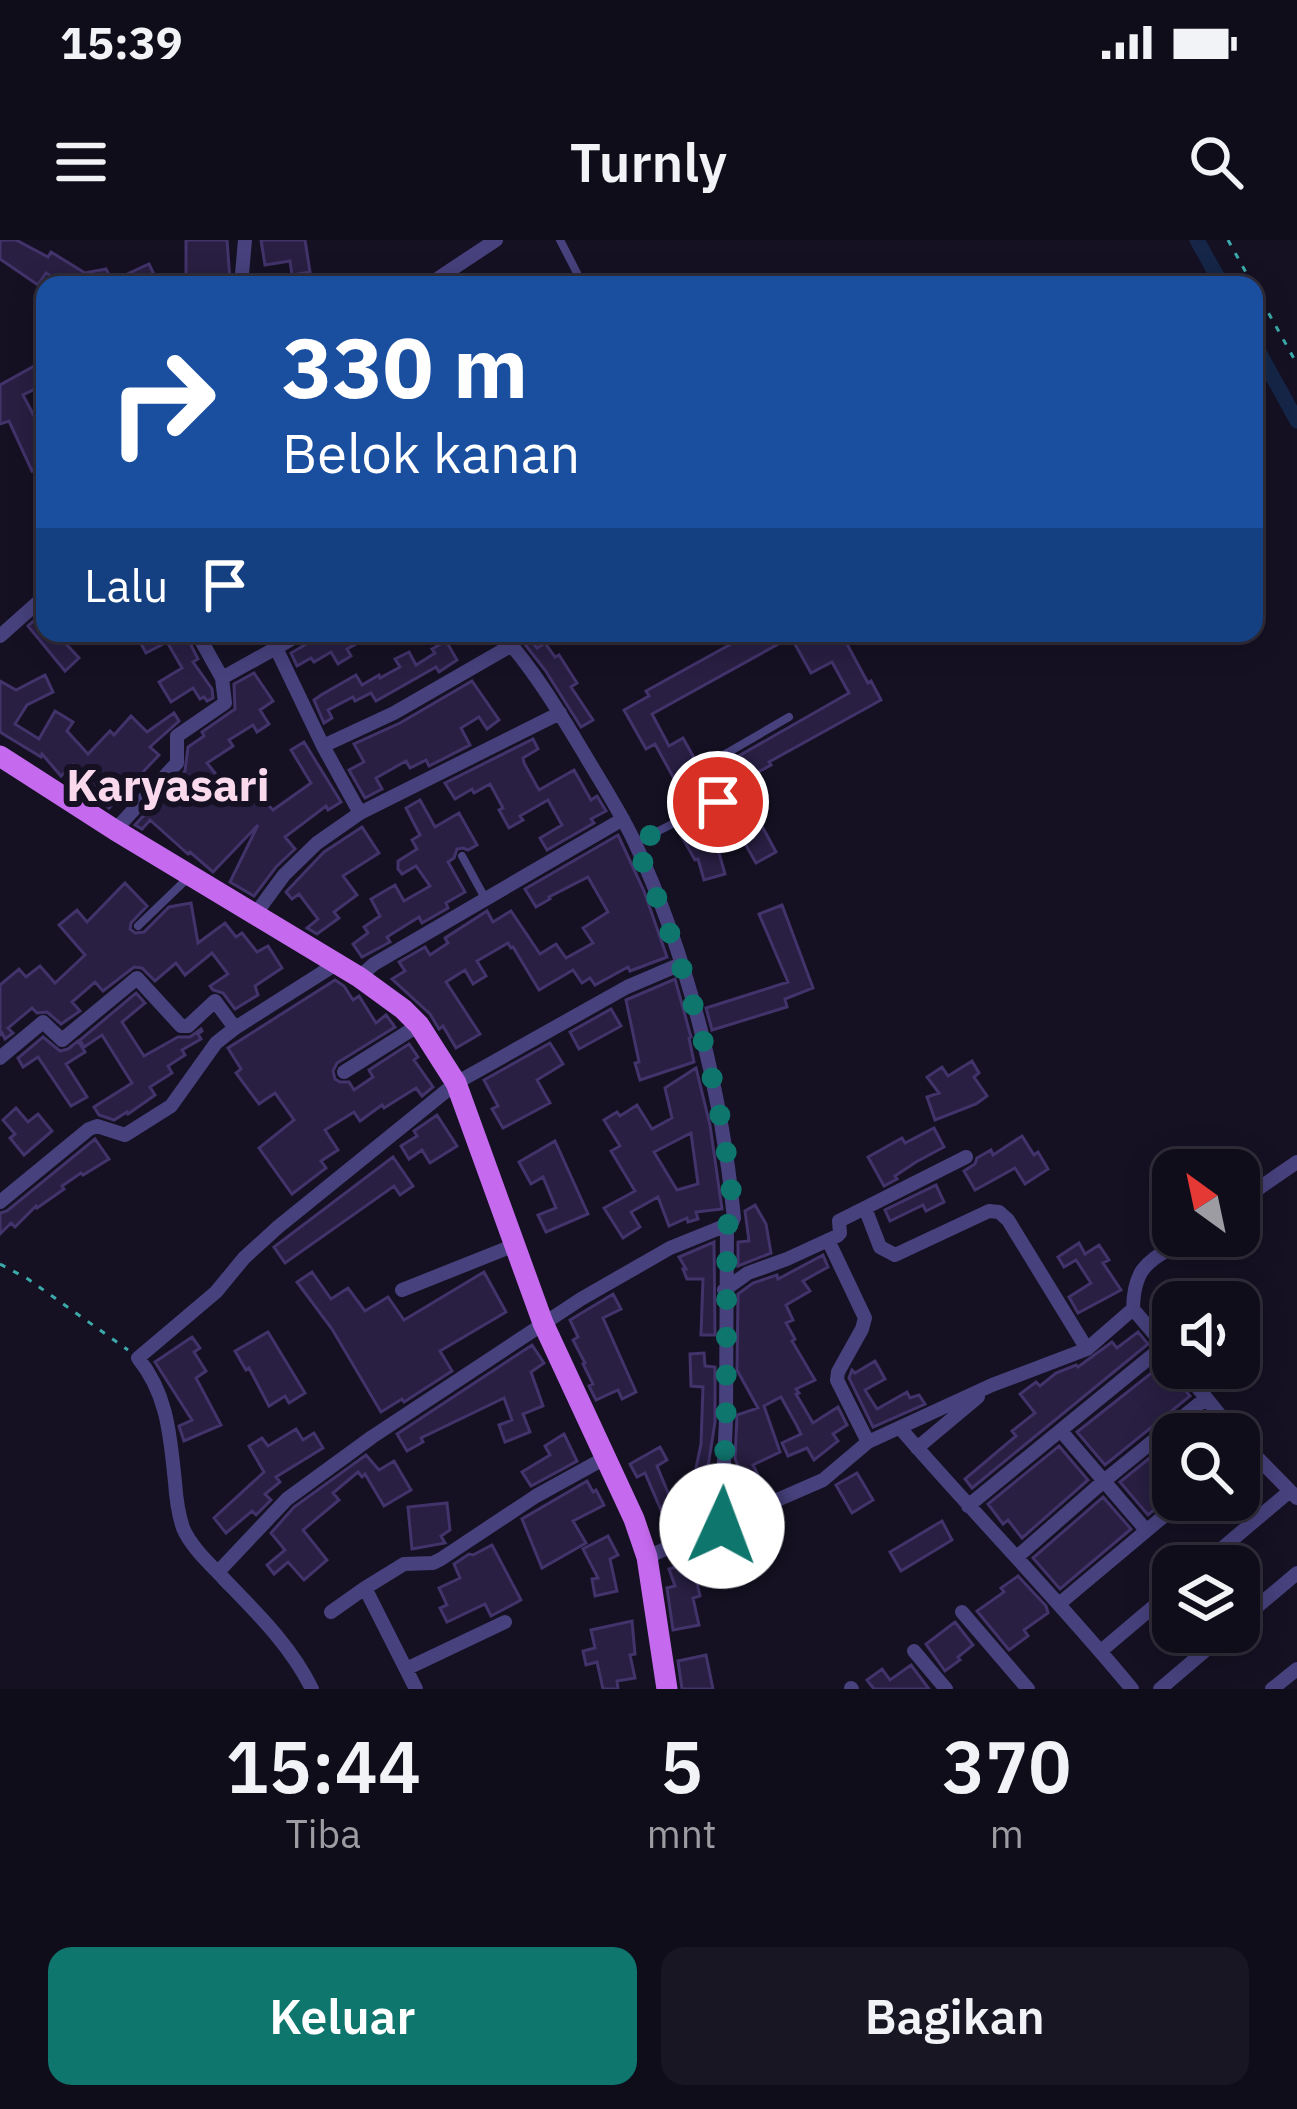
<!DOCTYPE html>
<html lang="id">
<head>
<meta charset="utf-8">
<style>
	body { margin:0; font-family:"IBM Plex Sans",sans-serif; background:#191623; color:#f1f3f6; height:100vh; display:flex; flex-direction:column; font-size:45px; white-space:nowrap }
	* { box-sizing:border-box; margin:0 }
	p { font-size:39px; color:#9c9ca2 }
	.icon { flex:none; width:66px; height:66px; fill:none; stroke:currentColor; stroke-width:2; stroke-linecap:round; stroke-linejoin:round }
	.map { position:relative; height:1449px; overflow:hidden }
	.panel { display:flex; flex-direction:column; background:#100d1a; flex:1 }
	.panel>* { flex:none }
	.top-card { position:absolute; left:36px; top:36px; width:1227px; height:366px; border-radius:24px; box-shadow:0 6px 30px #0003,0 0 0 3px #302d39; background:#1a4fa0; color:#fff; overflow:hidden }
	.needle { width:78px; rotate:327deg }
	.controls { position:absolute; left:1152px; top:909px; display:grid; gap:24px }
	.controls a { display:grid; place-items:center; width:108px; height:108px; border-radius:24px; background:#100d1a; box-shadow:0 6px 30px #0003,0 0 0 3px #302d39; font-size:60px }
	.pin { position:absolute; display:grid; place-items:center; width:102px; height:102px; color:#fff; margin:-51px; border:6px solid #fff; border-radius:50%; box-shadow:0 3px 12px #0007 }
	.me { position:absolute; width:132px; margin:-66px; rotate:2deg; stroke-linejoin:round; filter:drop-shadow(0 0 9px #0008) }
	.turn { display:flex; align-items:center; gap:42px; height:252px; padding:0 48px; font-size:54px }
	.turn .icon { width:156px; height:156px; stroke-width:2.5 }
	.turn b { display:block; font-size:84px; line-height:102px }
	.then { display:flex; align-items:center; height:114px; padding:0 48px; background:#0003; gap:24px; font-size:45px }
	.eta { display:flex; justify-content:space-evenly; align-items:center; height:204px; text-align:center }
	.eta b { font-size:72px; font-weight:600; line-height:84px }
	.primary-button { display:flex; gap:24px; margin-top:auto; padding:24px 48px }
	.primary-button a { flex:1; height:138px; border-radius:24px; background:#0f766e; color:#fff; font-size:48px; font-weight:600; line-height:138px; text-align:center }
	.primary-button a+a { background:#191623; color:#f1f3f6 }
	.status { display:flex; justify-content:space-between; align-items:center; height:84px; padding:0 60px; background:#100d1a; direction:ltr }
	.status svg { height:33px; fill:currentColor }
	header { display:flex; justify-content:space-between; align-items:center; height:156px; padding:0 48px; background:#100d1a; font-size:54px; font-weight:600 }
	.map>svg:first-child { display:block }
	.lines { fill:none; stroke-linecap:round; stroke-linejoin:round }
	.canal { stroke:#152648; stroke-width:15 }
	.building { fill:#281f42; stroke:#42336b; stroke-width:3; fill-rule:evenodd }
	.path { stroke:#3caaaa; stroke-width:3; stroke-dasharray:6 9; stroke-linecap:butt }
	.service { stroke:#47417d; stroke-width:8 }
	.minor { stroke:#47417d; stroke-width:14 }
	.primary { stroke:#c56aef; stroke-width:21 }
	.route { stroke:#0f766e; stroke-width:21; stroke-dasharray:0 37.8 }
	.labels { text-anchor:middle; dominant-baseline:central; stroke-width:12; stroke-linejoin:round; paint-order:stroke }
	.quarter-label { font-size:45px; font-weight:bold; fill:#fbd9ed; stroke:#151123 }
</style>
</head>
<body>
<div class="status"><b>15:39</b><svg viewBox="0 0 49 12"><path d="M0 12V9h3v3zM5 12V6h3v6zM10 12V3h3v9zM15 12V0h3v12zM26 1h20v11H26zM47 4h2v5h-2z"/></svg></div>
<header><svg class="icon" aria-label="menu" viewBox="0 0 24 24"><path d="M4 6h16M4 12h16M4 18h16"/></svg>Turnly<svg class="icon" aria-label="search" viewBox="0 0 24 24"><circle cx="10" cy="10" r="6"/><path d="M15 15l6 6"/></svg></header>
<div class="map">
<svg width="1297" height="1449" viewBox="0 0 1297 1449">
	<rect width="100%" height="100%" fill="#151123"/>
	<g class="lines">
		<path class="canal" d="M 1197,0 L 1222,45
			M 1254,103 L 1297,181"/>
	</g>
	<path class="building" d="M 0,0 L 16,0 L 48,17 L 51,12 L 85,33 L 106,29 L 112,41 L 149,24 L 159,45 L 65,45 L 46,33 L 38,45 L 0,19 Z
		M 186,0 L 227,0 L 230,40 L 214,42 L 214,38 L 186,37 Z
		M 261,0 L 305,0 L 310,32 L 292,35 L 290,21 L 265,25 Z
		M 45,120 L 45,144 L 23,155 L 34,176 L 45,169 L 45,223 L 32,231 L 9,181 L 0,184 L 0,145 Z
		M 45,371 L 45,393 L 56,393 L 79,418 L 65,431 L 28,386 Z
		M 153,393 L 185,393 L 198,419 L 193,422 L 212,449 L 213,458 L 207,461 L 204,457 L 200,459 L 193,448 L 171,462 L 159,442 L 182,428 L 167,402 L 146,413 L 139,400 Z
		M 316,393 L 376,393 L 347,409 L 351,416 L 338,424 L 331,412 L 314,422 L 311,418 L 297,426 L 291,413 L 308,403 Z
		M 516,393 L 523,393 L 527,399 L 529,397 L 537,408 L 545,403 L 555,417 L 559,415 L 577,443 L 571,447 L 593,480 L 581,487 L 545,430 Z
		M 751,393 L 841,393 L 868,443 L 871,441 L 881,460 L 769,522 L 771,525 L 731,547 L 721,526 L 849,453 L 832,422 L 811,433 L 791,397 L 652,474 L 669,506 L 683,498 L 707,541 L 683,555 L 655,504 L 646,509 L 624,470 L 649,456 L 646,451 Z
		M 446,401 L 457,420 L 439,432 L 436,427 L 376,461 L 371,453 L 355,461 L 353,457 L 328,470 L 332,478 L 324,483 L 314,460 L 321,455 L 356,435 L 362,445 L 379,435 L 380,438 L 400,427 L 395,419 L 409,412 L 416,425 L 435,413 L 432,409 Z
		M 254,433 L 273,461 L 260,470 L 269,484 L 257,492 L 253,485 L 229,500 L 233,506 L 207,523 L 219,538 L 216,539 L 235,560 L 250,546 L 273,570 L 311,543 L 291,510 L 304,502 L 341,562 L 328,570 L 326,566 L 285,597 L 295,609 L 276,627 L 254,656 L 230,642 L 258,585 L 213,632 L 190,612 L 188,614 L 150,580 L 142,589 L 135,585 L 185,531 L 188,507 L 204,496 L 202,492 L 235,469 L 234,444 Z
		M 45,435 L 53,452 L 27,465 L 15,484 L 39,499 L 55,471 L 73,482 L 67,491 L 88,514 L 110,491 L 114,495 L 131,476 L 147,492 L 174,473 L 179,481 L 150,507 L 159,515 L 109,568 L 95,558 L 100,551 L 73,525 L 61,536 L 42,514 L 41,517 L 0,492 L 0,441 L 16,450 Z
		M 472,441 L 499,480 L 487,489 L 479,477 L 461,488 L 470,505 L 429,526 L 426,520 L 410,528 L 406,521 L 376,538 L 382,549 L 365,558 L 349,530 L 364,522 L 354,504 L 400,483 Z
		M 533,499 L 538,509 L 523,518 L 524,523 L 539,550 L 574,530 L 591,560 L 597,556 L 606,571 L 591,579 L 594,583 L 547,610 L 540,598 L 562,585 L 548,560 L 520,576 L 523,580 L 509,588 L 499,570 L 503,568 L 490,544 L 474,553 L 472,549 L 455,559 L 445,543 Z
		M 744,553 L 776,612 L 756,623 L 743,600 L 719,613 L 725,634 L 704,640 L 698,619 L 695,620 L 678,590 L 699,579 L 701,582 L 725,569 L 730,560 Z
		M 420,560 L 435,587 L 459,573 L 477,605 L 468,610 L 463,608 L 457,609 L 454,618 L 448,622 L 465,652 L 446,663 L 448,668 L 422,683 L 419,677 L 387,697 L 390,702 L 362,717 L 353,704 L 368,693 L 364,687 L 380,676 L 371,659 L 395,645 L 404,661 L 430,646 L 416,626 L 402,634 L 398,629 L 398,621 L 417,609 L 412,600 L 420,595 L 406,568 Z
		M 362,587 L 379,613 L 343,636 L 357,655 L 334,672 L 339,678 L 317,694 L 307,688 L 318,679 L 299,654 L 292,659 L 286,652 L 324,612 Z
		M 618,595 L 644,651 L 667,717 L 630,731 L 628,727 L 595,745 L 590,738 L 582,743 L 573,730 L 539,750 L 513,707 L 511,708 L 508,703 L 477,721 L 486,736 L 473,744 L 465,730 L 446,742 L 480,794 L 456,808 L 443,786 L 439,789 L 430,774 L 392,739 L 405,731 L 399,722 L 425,707 L 430,715 L 448,703 L 445,698 L 487,671 L 493,682 L 511,671 L 540,714 L 556,704 L 566,718 L 593,703 L 583,688 L 608,672 L 588,637 L 549,657 L 550,659 L 536,667 L 525,649 Z
		M 125,643 L 147,666 L 131,683 L 130,689 L 135,693 L 144,692 L 169,667 L 191,663 L 198,703 L 225,683 L 236,697 L 242,693 L 257,712 L 268,706 L 282,728 L 255,746 L 258,755 L 235,769 L 223,753 L 213,750 L 210,746 L 228,734 L 212,713 L 185,735 L 176,723 L 155,741 L 142,728 L 134,727 L 103,751 L 95,742 L 72,762 L 80,771 L 61,784 L 47,772 L 37,773 L 32,768 L 8,788 L 13,793 L 5,799 L 2,793 L 0,795 L 0,745 L 19,729 L 26,737 L 40,726 L 55,743 L 85,715 L 59,685 L 77,670 L 87,682 Z
		M 782,665 L 813,748 L 785,759 L 787,767 L 712,790 L 706,768 L 788,742 L 759,674 Z
		M 675,739 L 691,797 L 689,798 L 694,822 L 640,840 L 635,823 L 639,822 L 626,760 Z
		M 335,740 L 344,746 L 353,760 L 359,756 L 376,783 L 386,775 L 395,787 L 337,823 L 333,831 L 335,839 L 340,842 L 349,842 L 354,850 L 373,837 L 369,830 L 409,804 L 418,817 L 414,820 L 433,847 L 422,856 L 416,848 L 384,868 L 382,865 L 360,881 L 354,872 L 325,890 L 338,910 L 321,921 L 326,928 L 292,954 L 259,908 L 294,880 L 275,853 L 259,864 L 236,833 L 241,829 L 228,808 Z
		M 136,753 L 145,763 L 122,782 L 144,816 L 178,797 L 190,797 L 201,789 L 202,791 L 198,794 L 201,799 L 182,810 L 185,815 L 168,826 L 172,833 L 150,847 L 155,855 L 128,874 L 127,872 L 114,880 L 99,875 L 94,867 L 132,843 L 102,795 L 84,807 L 80,800 Z
		M 611,769 L 621,786 L 579,809 L 570,792 Z
		M 43,797 L 60,811 L 68,809 L 78,801 L 85,812 L 66,824 L 87,857 L 71,866 L 38,817 L 23,827 L 18,818 Z
		M 550,803 L 563,824 L 537,840 L 550,863 L 503,888 L 492,869 L 498,866 L 484,840 Z
		M 972,821 L 979,833 L 974,837 L 987,856 L 976,864 L 935,880 L 927,857 L 939,853 L 927,837 L 942,827 L 948,836 Z
		M 696,828 L 710,885 L 722,969 L 696,972 L 698,979 L 688,982 L 687,978 L 669,986 L 658,957 L 631,972 L 640,987 L 623,998 L 604,968 L 635,951 L 611,911 L 620,906 L 604,880 L 617,872 L 620,876 L 637,865 L 652,889 L 672,878 L 665,848 ZM 691,893 L 698,944 L 677,950 L 654,912 Z
		M 16,868 L 28,882 L 38,874 L 52,891 L 24,915 L 10,898 L 15,894 L 3,880 Z
		M 437,875 L 457,906 L 430,923 L 422,910 L 409,919 L 401,906 L 417,896 L 414,891 Z
		M 934,888 L 944,907 L 916,922 L 895,936 L 897,939 L 884,946 L 868,917 L 902,898 L 905,903 Z
		M 1022,896 L 1034,915 L 1038,912 L 1048,929 L 1025,944 L 1015,928 L 975,950 L 964,931 L 975,924 L 977,918 L 991,910 L 993,915 Z
		M 95,899 L 109,919 L 83,935 L 81,933 L 62,946 L 64,949 L 37,968 L 36,966 L 15,987 L 11,983 L 0,994 L 0,973 L 7,971 Z
		M 555,901 L 588,974 L 546,992 L 538,975 L 556,968 L 543,937 L 531,944 L 519,922 Z
		M 393,917 L 413,946 L 400,955 L 394,946 L 285,1023 L 274,1007 Z
		M 936,945 L 944,962 L 926,971 L 923,965 L 890,981 L 885,970 Z
		M 755,965 L 766,984 L 771,1013 L 738,1026 L 738,1002 L 749,1001 L 745,971 Z
		M 714,1002 L 715,1095 L 701,1095 L 703,1039 L 687,1039 L 683,1029 L 686,1029 L 679,1017 Z
		M 1079,1003 L 1085,1014 L 1099,1005 L 1109,1020 L 1103,1023 L 1121,1050 L 1078,1073 L 1069,1057 L 1091,1043 L 1076,1020 L 1064,1027 L 1058,1017 Z
		M 823,1015 L 828,1027 L 803,1041 L 810,1051 L 786,1065 L 793,1080 L 786,1083 L 795,1099 L 792,1101 L 815,1140 L 796,1149 L 799,1153 L 796,1154 L 813,1183 L 838,1167 L 847,1185 L 833,1194 L 838,1201 L 814,1220 L 807,1208 L 788,1216 L 782,1203 L 801,1194 L 796,1184 L 781,1157 L 764,1166 L 780,1212 L 753,1225 L 766,1251 L 739,1264 L 734,1253 L 734,1240 L 743,1236 L 735,1219 L 737,1175 L 758,1168 L 737,1130 L 738,1054 L 753,1043 L 777,1035 L 778,1039 Z
		M 312,1032 L 331,1059 L 348,1048 L 365,1071 L 388,1057 L 404,1080 L 484,1032 L 506,1072 L 440,1111 L 452,1131 L 404,1162 L 402,1159 L 381,1172 L 332,1089 L 297,1042 Z
		M 613,1054 L 621,1069 L 603,1078 L 636,1152 L 622,1159 L 618,1150 L 596,1160 L 589,1146 L 593,1144 L 583,1124 L 585,1123 L 573,1100 L 578,1097 L 570,1080 Z
		M 268,1092 L 305,1153 L 289,1163 L 285,1156 L 269,1166 L 249,1128 L 246,1130 L 235,1111 Z
		M 1138,1092 L 1148,1104 L 972,1248 L 965,1239 L 1016,1196 L 1012,1191 L 1035,1173 L 1020,1154 L 1036,1142 L 1040,1146 L 1056,1133 L 1076,1125 L 1078,1127 L 1112,1102 L 1117,1108 Z
		M 192,1097 L 200,1108 L 194,1112 L 206,1131 L 196,1138 L 221,1185 L 184,1201 L 179,1186 L 192,1180 L 155,1122 Z
		M 532,1105 L 544,1123 L 531,1132 L 543,1166 L 523,1174 L 530,1192 L 505,1202 L 499,1185 L 512,1180 L 504,1158 L 421,1198 L 423,1202 L 407,1211 L 397,1194 Z
		M 704,1113 L 705,1126 L 715,1127 L 715,1182 L 707,1233 L 699,1232 L 699,1229 L 696,1228 L 701,1204 L 703,1147 L 691,1146 L 690,1114 Z
		M 875,1121 L 885,1139 L 865,1150 L 877,1169 L 907,1152 L 910,1158 L 919,1155 L 925,1164 L 873,1187 L 849,1138 L 852,1130 L 855,1133 Z
		M 1164,1123 L 1171,1127 L 1173,1135 L 1190,1156 L 1105,1225 L 1077,1192 Z
		M 296,1189 L 303,1200 L 314,1193 L 323,1208 L 276,1237 L 280,1242 L 265,1254 L 271,1260 L 256,1275 L 252,1271 L 226,1293 L 214,1278 L 264,1232 L 249,1206 L 262,1198 L 268,1206 Z
		M 564,1194 L 577,1221 L 531,1246 L 522,1232 L 550,1215 L 545,1206 Z
		M 1173,1199 L 1173,1254 L 1148,1275 L 1120,1242 Z
		M 1059,1206 L 1088,1240 L 1022,1298 L 1008,1280 L 1003,1284 L 988,1264 Z
		M 660,1207 L 667,1220 L 657,1226 L 676,1272 L 664,1277 L 645,1233 L 637,1237 L 630,1224 Z
		M 366,1215 L 379,1230 L 394,1221 L 411,1250 L 384,1266 L 365,1234 L 362,1237 L 358,1232 L 333,1253 L 339,1260 L 303,1290 L 327,1320 L 304,1340 L 288,1322 L 274,1334 L 267,1325 L 285,1310 L 271,1293 L 294,1267 Z
		M 857,1233 L 873,1260 L 852,1273 L 836,1245 Z
		M 587,1241 L 593,1252 L 596,1250 L 604,1265 L 573,1281 L 586,1303 L 542,1328 L 522,1279 Z
		M 1103,1257 L 1131,1289 L 1060,1349 L 1033,1318 Z
		M 447,1263 L 450,1290 L 441,1296 L 445,1303 L 412,1309 L 408,1267 Z
		M 942,1281 L 952,1300 L 901,1331 L 890,1312 Z
		M 608,1296 L 618,1315 L 610,1319 L 617,1351 L 595,1356 L 592,1339 L 598,1338 L 583,1309 Z
		M 492,1305 L 521,1360 L 491,1376 L 485,1364 L 447,1382 L 440,1368 L 447,1365 L 439,1348 L 460,1338 L 454,1324 L 469,1314 L 473,1315 Z
		M 692,1322 L 700,1356 L 693,1358 L 699,1385 L 673,1390 L 667,1348 L 675,1346 L 669,1329 Z
		M 1018,1336 L 1046,1366 L 1048,1373 L 1024,1390 L 1028,1396 L 1009,1410 L 977,1371 L 1004,1352 L 1001,1348 Z
		M 632,1381 L 635,1414 L 630,1415 L 635,1438 L 617,1441 L 618,1449 L 603,1449 L 597,1422 L 586,1425 L 583,1411 L 595,1408 L 591,1390 Z
		M 955,1382 L 973,1405 L 958,1417 L 960,1420 L 945,1431 L 926,1404 Z
		M 706,1415 L 713,1449 L 682,1449 L 678,1421 Z
		M 911,1425 L 929,1449 L 874,1449 L 867,1440 L 882,1429 L 890,1440 Z"/>
	<g class="lines">
		<path class="path" d="M 1228,0 L 1253,45
			M 1254,47 L 1297,124
			M 0,1024 L 28,1039 L 128,1110"/>
		<path class="service" d="M 560,0 L 577,33
			M 637,602 L 721,559 L 725,554 L 712,526 L 715,520 L 789,477
			M 462,616 L 485,658
			M 138,686 L 190,636"/>
		<path class="minor" d="M 241,45 L 245,0
			M 428,45 L 496,0
			M 197,393 L 222,438
			M 302,393 L 276,408 L 323,506 L 360,573
			M 501,393 C 534,430 560,473 585,515 C 602,544 621,573 635,603 C 688,717 722,853 734,978 L 732,982 L 727,985 L 726,1180 L 721,1286
			M 0,396 L 45,356
			M 323,506 L 394,473 L 512,405
			M 115,590 L 177,523 L 177,496 L 225,463 L 222,438 L 276,408
			M 256,673 L 284,635 L 317,603 L 360,573 L 560,473
			M 359,737 L 374,724 L 623,579
			M 0,818 L 43,782 L 62,800 L 137,738 L 181,786 L 188,786 L 215,761 L 235,788
			M 344,832 L 419,785
			M 0,962 L 89,889 L 97,886 L 125,895 L 171,866 L 216,803 L 235,788 L 336,724
			M 1239,962 L 1297,922
			M 865,968 L 880,1007 L 895,1015 L 989,971 L 999,972 L 1008,980 L 1087,1109
			M 828,1000 L 865,1078 L 862,1089 L 838,1132 L 837,1140 L 868,1202
			M 402,1050 L 515,1005
			M 724,1050 L 748,1033 L 787,1019 L 837,996 L 840,993 L 839,981 L 966,917
			M 1133,1069 L 1173,1116
			M 1182,1128 L 1235,1194
			M 900,1188 C 976,1276 1058,1359 1132,1449
			M 1061,1191 L 1146,1290
			M 1239,1199 L 1297,1258
			M 917,1208 L 978,1157
			M 968,1266 L 1165,1105
			M 647,1317 L 823,1240 L 868,1202 L 992,1145 L 1087,1109 L 1133,1069 C 1134,1021 1153,1021 1189,996
			M 1017,1317 L 1105,1240 L 1205,1159
			M 1201,1326 L 1290,1251
			M 218,1332 L 287,1259 L 372,1197 L 581,1059 L 670,1008 L 727,985
			M 1059,1364 L 1183,1260
			M 331,1372 L 365,1348
			M 962,1372 L 1028,1449
			M 1239,1382 L 1297,1333
			M 914,1411 L 946,1449
			M 1101,1411 L 1173,1350
			M 406,1429 L 505,1382
			M 851,1448 L 852,1449
			M 312,1449 C 291,1406 257,1373 224,1339 C 210,1324 191,1307 183,1288 C 178,1273 176,1257 175,1242 C 170,1196 168,1155 138,1118 L 216,1052 L 244,1018 L 278,987 L 456,843 L 627,747 L 681,724
			M 416,1449 L 365,1348 L 404,1324 L 433,1323 L 441,1319 L 536,1256 L 605,1218
			M 1160,1449 L 1227,1392
			M 1272,1449 L 1297,1429"/>
		<path class="primary" d="M 0,516 L 115,590 L 359,737 L 403,769 L 419,785 L 456,843 L 543,1083 L 634,1279 L 647,1317 L 667,1449"/>
	</g>
	<g class="lines">
		<path class="route" d="M 718,562 L 635,603 C 685,722 724,850 734,980 L 727,985 L 726,1180 L 722,1286"/>
	</g>
	<g class="labels">
		<g class="quarter-label">
			<text x="168" y="544">Karyasari</text>
		</g>
	</g>
</svg>
<div class="controls">
<a><svg class="needle" viewBox="-14 -14 28 28"><path d="M0-13l5 13h-10z" fill="#e53935"/><path d="M0 13l5-13h-10z" fill="#9c9ca2"/></svg></a>
<a><svg class="icon" aria-label="sound" viewBox="0 0 24 24"><path d="M4 9h4l5-4v14l-5-4H4zM17 9q2 3 0 6"/></svg></a>
<a><svg class="icon" aria-label="search" viewBox="0 0 24 24"><circle cx="10" cy="10" r="6"/><path d="M15 15l6 6"/></svg></a>
<a><svg class="icon" aria-label="layers" viewBox="0 0 24 24"><path d="M12 4l9 5-9 5-9-5zM3 14l9 5 9-5"/></svg></a>
</div>
<div class="pin" style="left:718px;top:562px;background:#d93025"><svg class="icon" aria-label="arrive" viewBox="0 0 24 24"><path d="M6 21V4h12l-3 4 3 4H6"/></svg></div>
<svg class="me" style="left:722px;top:1286px" viewBox="-20 -20 40 40"><circle r="19" fill="#fff"/><path d="M0-13L10 11 0 6-10 11z" fill="#0f766e"/></svg>
<div class="top-card">
<div class="turn"><svg class="icon" aria-label="right" viewBox="0 0 24 24"><path d="M7 20v-9h11M14 6l5 5-5 5"/></svg><div><b>330 m</b>Belok kanan</div></div>
<div class="then">Lalu<svg class="icon" aria-label="arrive" viewBox="0 0 24 24"><path d="M6 21V4h12l-3 4 3 4H6"/></svg></div>
</div>
</div>
<section class="panel">
<div class="eta">
<div><b>15:44</b><p>Tiba</p></div>
<div><b>5</b><p>mnt</p></div>
<div><b>370</b><p>m</p></div>
</div>
<div class="primary-button"><a>Keluar</a><a>Bagikan</a></div>
</section>
</body>
</html>
